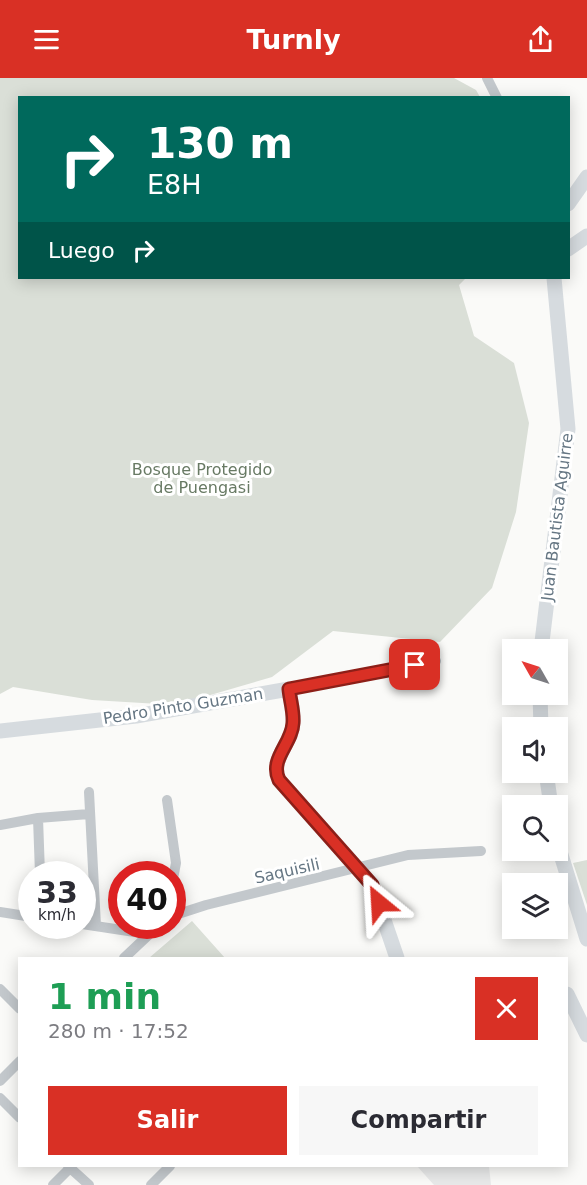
<!DOCTYPE html>
<html lang="es">
<head>
<meta charset="utf-8">
<style>
	body { margin:0; font-family:"DejaVu Sans",sans-serif; background:#f7f7f7; color:#2b2b33; height:100vh; display:flex; flex-direction:column; font-size:22px; white-space:nowrap }
	* { box-sizing:border-box; margin:0 }
	p { font-size:20px; color:#7c7c81 }
	.icon { flex:none; width:33px; height:33px; fill:none; stroke:currentColor; stroke-width:2; stroke-linecap:round; stroke-linejoin:round }
	.map { position:relative; flex:1; overflow:hidden }
	.panel { position:absolute; left:18px; top:879px; width:550px; height:210px; display:flex; flex-direction:column; background:#fff; border-radius:0px; box-shadow:0 3px 15px #0003 }
	.panel>* { flex:none }
	.banner { position:absolute; left:18px; top:18px; width:552px; height:183px; border-radius:0px; box-shadow:0 3px 15px #0003; background:#00695c; color:#fff; overflow:hidden }
	.needle { width:39px; rotate:309deg }
	.buttons { position:absolute; left:502px; top:561px; display:grid; gap:12px }
	.buttons a { display:grid; place-items:center; width:66px; height:66px; border-radius:0px; background:#fff; box-shadow:0 3px 15px #0003; font-size:30px }
	.speed { position:absolute; left:18px; top:783px; display:flex; gap:12px; font-size:30px; font-weight:700; text-align:center }
	.speed>* { display:grid; place-content:center; width:78px; height:78px; border-radius:50%; background:#fff; box-shadow:0 3px 15px #0003; line-height:1 }
	.speed small { font-size:15px; font-weight:400 }
	.speed .limit { border:9px solid #d22; background:#fff; color:#111 }
	.pin { position:absolute; display:grid; place-items:center; width:51px; height:51px; color:#fff; margin:-26px; border-radius:12px; box-shadow:0 3px 9px #0006 }
	.me { position:absolute; width:66px; margin:-33px; rotate:333deg; stroke-linejoin:round; filter:drop-shadow(0 0 4px #0008) }
	.turn { display:flex; align-items:center; gap:21px; height:126px; padding:0 30px; font-size:27px }
	.turn .icon { width:78px; height:78px; stroke-width:2.5 }
	.turn b { display:block; font-size:42px; line-height:51px }
	.then { display:flex; align-items:center; height:57px; padding:0 30px; background:#0003; gap:12px; font-size:22px }
	.round { display:grid; place-items:center; flex:none; width:63px; height:63px; border-radius:0px; background:#f7f7f7 }
	.head { display:flex; align-items:center; justify-content:space-between; height:102px; padding:0 30px }
	h1 { font-size:36px; font-weight:700; line-height:45px; color:#1e9e55 }
	.action { display:flex; gap:12px; margin-top:auto; padding:12px 30px }
	.action a { flex:1; height:69px; border-radius:0px; background:#d93025; color:#fff; font-size:24px; font-weight:700; line-height:69px; text-align:center }
	.action a+a { background:#f7f7f7; color:#2b2b33 }
	header { display:flex; justify-content:space-between; align-items:center; height:78px; padding:0 30px; background:#d93025; color:#fff; font-size:27px; font-weight:700 }
	.map>svg:first-child { display:block }
	.built { fill:#e8e9e9 }
	.green { fill:#dadfd7 }
	.lines { fill:none; stroke-linecap:round; stroke-linejoin:round }
	.street { stroke:#c3c8cc; stroke-width:10 }
	.secondary { stroke:#d6dbdf; stroke-width:15 }
	.route-casing { stroke:#8d1f18; stroke-width:15 }
	.route { stroke:#d93025; stroke-width:10 }
	.labels { text-anchor:middle; dominant-baseline:central; stroke-width:6; stroke-linejoin:round; paint-order:stroke }
	.park-label { font-size:16px; fill:#687a64; stroke:#fff }
	.street-label { font-size:16px; fill:#657683; stroke:#fff }
</style>
</head>
<body>
<header><svg class="icon" aria-label="menu" viewBox="0 0 24 24"><path d="M4 6h16M4 12h16M4 18h16"/></svg>Turnly<svg class="icon" aria-label="share" viewBox="0 0 24 24"><path d="M12 15V3M7 8l5-5 5 5M5 13v7h14v-7"/></svg></header>
<div class="map">
<svg width="587" height="1107" viewBox="0 0 587 1107">
	<rect width="100%" height="100%" fill="#fafaf8"/>
	<path class="built" d="M 417,1088 L 489,1088 L 491,1107 L 434,1107 Z"/>
	<path class="green" d="M 0,0 L 454,0 L 476,12 L 480,19 L 20,20 L 20,200 L 466,200 L 459,207 L 474,258 L 514,285 L 529,345 L 516,434 L 492,510 L 440,564 L 333,553 L 272,599 L 176,627 L 92,622 L 13,609 L 0,616 Z
		M 587,782 L 587,827 L 573,785 Z
		M 192,843 L 225,880 L 149,880 Z"/>
	<g class="lines">
		<path class="street" d="M 487,0 L 497,20
			M 289,611 L 436,583
			M 89,714 L 96,848
			M 167,722 L 176,785 L 172,806
			M 38,740 L 40,796
			M 0,747 L 38,740 L 89,736
			M 0,834 L 32,839
			M 172,838 L 206,827 L 408,777 L 481,773
			M 82,846 L 148,856
			M 124,880 L 158,848
			M 0,911 L 20,931
			M 0,1003 L 20,983
			M 0,1020 L 20,1040
			M 68,1088 L 89,1107
			M 53,1107 L 72,1088
			M 151,1107 L 170,1088"/>
		<path class="secondary" d="M 568,126 L 587,99
			M 568,171 L 587,158
			M 541,572 L 568,351 L 554,200
			M 540,616 L 541,650
			M 0,653 L 136,638 L 289,611 C 290,622 294,634 293,645 C 292,666 269,681 279,702 L 372,807 L 397,880
			M 546,694 L 551,728
			M 558,767 L 587,861
			M 567,916 L 587,957"/>
	</g>
	<g class="lines">
		<g class="route-casing">
			<path id="route" d="M 379,825 L 372,807 L 279,702 C 269,681 292,666 293,645 C 294,634 290,622 289,611 L 415,587"/>
		</g>
		<use href="#route" class="route"/>
	</g>
	<g class="labels">
		<g class="park-label">
			<text x="202" y="391">Bosque Protegido<tspan x="202" dy="18">de Puengasi</tspan></text>
		</g>
		<g class="street-label">
			<text transform="translate(557 439) rotate(-83)">Juan Bautista Aguirre</text>
			<text transform="translate(183 628) rotate(-9)">Pedro Pinto Guzman</text>
			<text transform="translate(287 793) rotate(-13)">Saquisili</text>
		</g>
	</g>
</svg>
<div class="buttons">
<a><svg class="needle" viewBox="-14 -14 28 28"><path d="M0-13l5 13h-10z" fill="#e53935"/><path d="M0 13l5-13h-10z" fill="#7c7c81"/></svg></a>
<a><svg class="icon" aria-label="sound" viewBox="0 0 24 24"><path d="M4 9h4l5-4v14l-5-4H4zM17 9q2 3 0 6"/></svg></a>
<a><svg class="icon" aria-label="search" viewBox="0 0 24 24"><circle cx="10" cy="10" r="6"/><path d="M15 15l6 6"/></svg></a>
<a><svg class="icon" aria-label="layers" viewBox="0 0 24 24"><path d="M12 4l9 5-9 5-9-5zM3 14l9 5 9-5"/></svg></a>
</div>
<div class="speed"><div>33<small>km/h</small></div><div class="limit">40</div></div>
<div class="pin" style="left:415px;top:587px;background:#d93025"><svg class="icon" aria-label="arrive" viewBox="0 0 24 24"><path d="M6 21V4h12l-3 4 3 4H6"/></svg></div>
<svg class="me" style="left:379px;top:825px" viewBox="-20 -20 40 40"><path d="M0-17L14 15 0 8-14 15z" fill="#d93025" stroke="#fff" stroke-width="4"/></svg>
<div class="banner">
<div class="turn"><svg class="icon" aria-label="right" viewBox="0 0 24 24"><path d="M7 20v-9h11M14 6l5 5-5 5"/></svg><div><b>130 m</b>E8H</div></div>
<div class="then">Luego<svg class="icon" aria-label="right" viewBox="0 0 24 24"><path d="M7 20v-9h11M14 6l5 5-5 5"/></svg></div>
</div>
<section class="panel">
<div class="head"><div><h1>1 min</h1><p>280 m · 17:52</p></div><a class="round" style="background:#d93025;color:#fff"><svg class="icon" aria-label="close" viewBox="0 0 24 24"><path d="M6 6l12 12M18 6L6 18"/></svg></a></div>
<div class="action"><a>Salir</a><a>Compartir</a></div>
</section>
</div>
</body>
</html>
